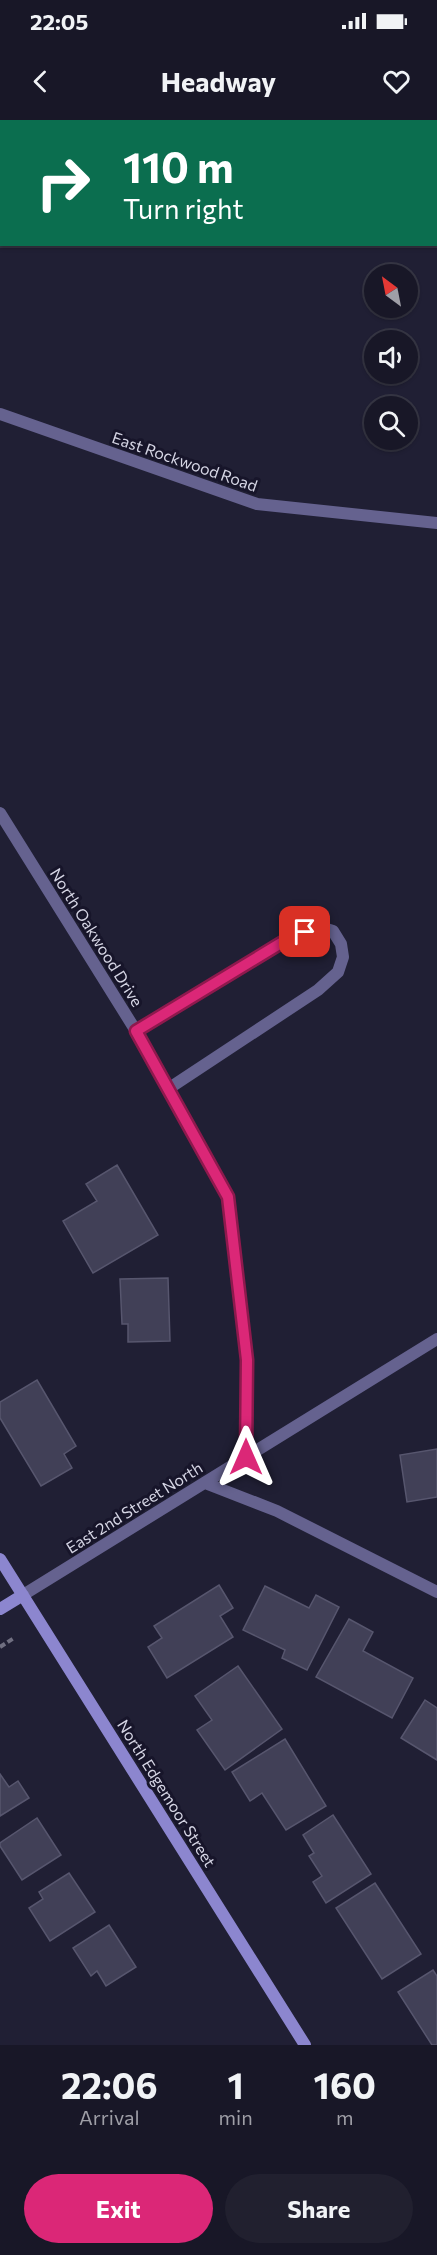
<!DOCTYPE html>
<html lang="en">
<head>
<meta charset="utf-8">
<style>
	body { margin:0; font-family:Commissioner,sans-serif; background:#21202f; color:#f1f3f6; height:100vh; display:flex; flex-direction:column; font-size:22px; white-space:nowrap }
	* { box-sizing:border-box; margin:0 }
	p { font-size:20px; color:#9f9fa7 }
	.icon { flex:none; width:33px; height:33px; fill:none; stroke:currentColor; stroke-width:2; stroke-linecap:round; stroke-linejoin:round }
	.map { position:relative; height:1925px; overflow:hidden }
	.details { display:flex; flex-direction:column; background:#181727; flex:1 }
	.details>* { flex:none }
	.hud { position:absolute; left:0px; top:0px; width:438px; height:126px; box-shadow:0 2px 4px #0004,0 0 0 2px #363644; background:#0b6e4f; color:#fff; overflow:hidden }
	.needle { width:39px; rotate:328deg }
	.controls { position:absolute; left:364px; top:144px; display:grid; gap:12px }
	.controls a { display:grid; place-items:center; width:54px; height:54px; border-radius:50%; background:#181727; box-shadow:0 2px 4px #0004,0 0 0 2px #363644; font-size:30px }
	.pin { position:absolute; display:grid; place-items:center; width:51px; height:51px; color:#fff; margin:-26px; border-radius:12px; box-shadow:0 3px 9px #0006 }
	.me { position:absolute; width:66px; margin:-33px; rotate:0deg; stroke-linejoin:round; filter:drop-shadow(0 0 4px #0008) }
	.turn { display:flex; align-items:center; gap:21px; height:126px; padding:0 24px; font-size:27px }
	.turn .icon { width:78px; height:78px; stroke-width:2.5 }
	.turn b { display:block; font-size:42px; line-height:51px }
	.eta { display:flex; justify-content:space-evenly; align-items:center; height:102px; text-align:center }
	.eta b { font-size:36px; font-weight:700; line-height:42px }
	.button { display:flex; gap:12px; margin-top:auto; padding:12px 24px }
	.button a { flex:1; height:69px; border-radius:36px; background:#db2777; color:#fff; font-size:24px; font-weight:700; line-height:69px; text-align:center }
	.button a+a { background:#21202f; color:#f1f3f6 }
	.status { display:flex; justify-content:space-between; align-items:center; height:42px; padding:0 30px; background:#181727; direction:ltr }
	.status svg { height:16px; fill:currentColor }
	header { display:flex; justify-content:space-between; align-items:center; height:78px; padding:0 24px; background:#181727; font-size:27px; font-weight:700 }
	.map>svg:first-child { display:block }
	.building { fill:#414057; stroke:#57566e; stroke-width:1.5 }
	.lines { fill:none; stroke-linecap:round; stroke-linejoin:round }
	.path { stroke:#706f81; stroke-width:4; stroke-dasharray:6 3; stroke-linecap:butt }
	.street { stroke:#65628f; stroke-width:12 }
	.secondary { stroke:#8c86cf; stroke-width:12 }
	.route-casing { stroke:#8e194d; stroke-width:15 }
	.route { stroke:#db2777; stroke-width:10 }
	.labels { text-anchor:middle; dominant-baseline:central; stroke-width:6; stroke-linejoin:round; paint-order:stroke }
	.street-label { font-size:16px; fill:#d6d6e5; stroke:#17152a }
</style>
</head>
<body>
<div class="status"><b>22:05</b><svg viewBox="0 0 49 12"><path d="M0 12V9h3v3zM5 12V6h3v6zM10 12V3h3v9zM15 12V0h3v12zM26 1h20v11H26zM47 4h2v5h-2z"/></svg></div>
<header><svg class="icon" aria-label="back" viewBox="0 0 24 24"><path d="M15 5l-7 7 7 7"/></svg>Headway<svg class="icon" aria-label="heart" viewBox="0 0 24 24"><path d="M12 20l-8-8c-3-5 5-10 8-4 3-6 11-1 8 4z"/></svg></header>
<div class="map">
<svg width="437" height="1925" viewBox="0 0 437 1925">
	<rect width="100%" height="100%" fill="#201f34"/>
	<path class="building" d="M 117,1045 L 158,1115 L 93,1153 L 63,1101 L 97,1081 L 86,1064 Z
		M 168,1158 L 170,1221 L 128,1222 L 128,1204 L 122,1204 L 120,1159 Z
		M 37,1260 L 76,1326 L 64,1334 L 72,1348 L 41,1366 L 0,1298 L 0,1282 Z
		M 437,1329 L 437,1377 L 407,1382 L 400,1335 Z
		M 219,1465 L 233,1488 L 220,1496 L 233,1517 L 167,1558 L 148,1527 L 162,1518 L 154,1506 Z
		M 265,1466 L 309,1488 L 316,1475 L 339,1487 L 307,1550 L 282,1538 L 285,1530 L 243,1510 Z
		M 349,1499 L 373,1512 L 363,1531 L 413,1558 L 392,1598 L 316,1557 Z
		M 238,1546 L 282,1609 L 225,1650 L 197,1610 L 212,1600 L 195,1576 Z
		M 425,1580 L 437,1588 L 437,1640 L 401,1618 Z
		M 285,1619 L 326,1686 L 286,1710 L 262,1673 L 250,1681 L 232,1652 Z
		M 0,1654 L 9,1667 L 18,1661 L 29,1678 L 0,1696 Z
		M 333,1695 L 371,1754 L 326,1783 L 313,1762 L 322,1756 L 309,1736 L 314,1733 L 303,1715 Z
		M 37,1698 L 61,1735 L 22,1760 L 0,1726 L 0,1723 Z
		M 69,1753 L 95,1792 L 50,1821 L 29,1788 L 43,1779 L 39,1772 Z
		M 375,1763 L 421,1834 L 382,1859 L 336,1788 Z
		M 109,1805 L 136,1847 L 106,1866 L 97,1851 L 91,1856 L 73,1828 Z
		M 433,1850 L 437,1856 L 437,1925 L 432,1925 L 398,1872 Z"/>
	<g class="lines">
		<path class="path" d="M 0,1527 L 14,1518"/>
		<path class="street" d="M 47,2 L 48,0
			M 0,56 L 2,55
			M 0,294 L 257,384 L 437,403
			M 0,693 L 136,911 L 228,1077 L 247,1240 L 246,1337
			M 136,911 L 291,817 L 320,807 L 333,811 L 341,824 L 343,837 L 338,852 L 318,870 L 168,969
			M 205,1363 L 277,1391 L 437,1472
			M 23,1475 L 437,1219"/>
		<path class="secondary" d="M 0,1439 L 305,1925
			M 0,1489 L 23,1475"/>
	</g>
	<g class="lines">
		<g class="route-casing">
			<path id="route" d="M 246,1337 L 247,1240 L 228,1077 L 136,911 L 291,817 L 305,812"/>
		</g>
		<use href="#route" class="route"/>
	</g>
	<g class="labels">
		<g class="street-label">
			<text transform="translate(185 341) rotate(19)">East Rockwood Road</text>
			<text transform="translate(97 817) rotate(58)">North Oakwood Drive</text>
			<text transform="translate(134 1387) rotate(-32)">East 2nd Street North</text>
			<text transform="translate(167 1673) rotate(58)">North Edgemoor Street</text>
		</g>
	</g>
</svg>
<div class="controls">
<a><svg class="needle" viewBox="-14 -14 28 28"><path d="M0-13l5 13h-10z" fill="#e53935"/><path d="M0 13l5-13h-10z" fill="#9f9fa7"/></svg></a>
<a><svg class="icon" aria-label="sound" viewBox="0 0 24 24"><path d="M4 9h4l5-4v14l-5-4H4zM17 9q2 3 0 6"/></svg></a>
<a><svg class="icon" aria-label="search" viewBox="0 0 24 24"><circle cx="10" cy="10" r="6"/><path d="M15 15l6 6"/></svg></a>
</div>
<div class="pin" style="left:305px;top:812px;background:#d93025"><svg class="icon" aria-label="arrive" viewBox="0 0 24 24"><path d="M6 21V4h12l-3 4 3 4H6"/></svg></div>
<svg class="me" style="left:246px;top:1337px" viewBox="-20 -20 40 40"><path d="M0-17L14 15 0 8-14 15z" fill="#db2777" stroke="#fff" stroke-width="4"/></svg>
<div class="hud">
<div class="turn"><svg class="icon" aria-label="right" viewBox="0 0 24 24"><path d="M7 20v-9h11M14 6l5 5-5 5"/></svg><div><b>110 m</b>Turn right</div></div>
</div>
</div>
<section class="details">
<div class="eta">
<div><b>22:06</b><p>Arrival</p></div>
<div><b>1</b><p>min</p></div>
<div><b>160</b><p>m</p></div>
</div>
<div class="button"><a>Exit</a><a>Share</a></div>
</section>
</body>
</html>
